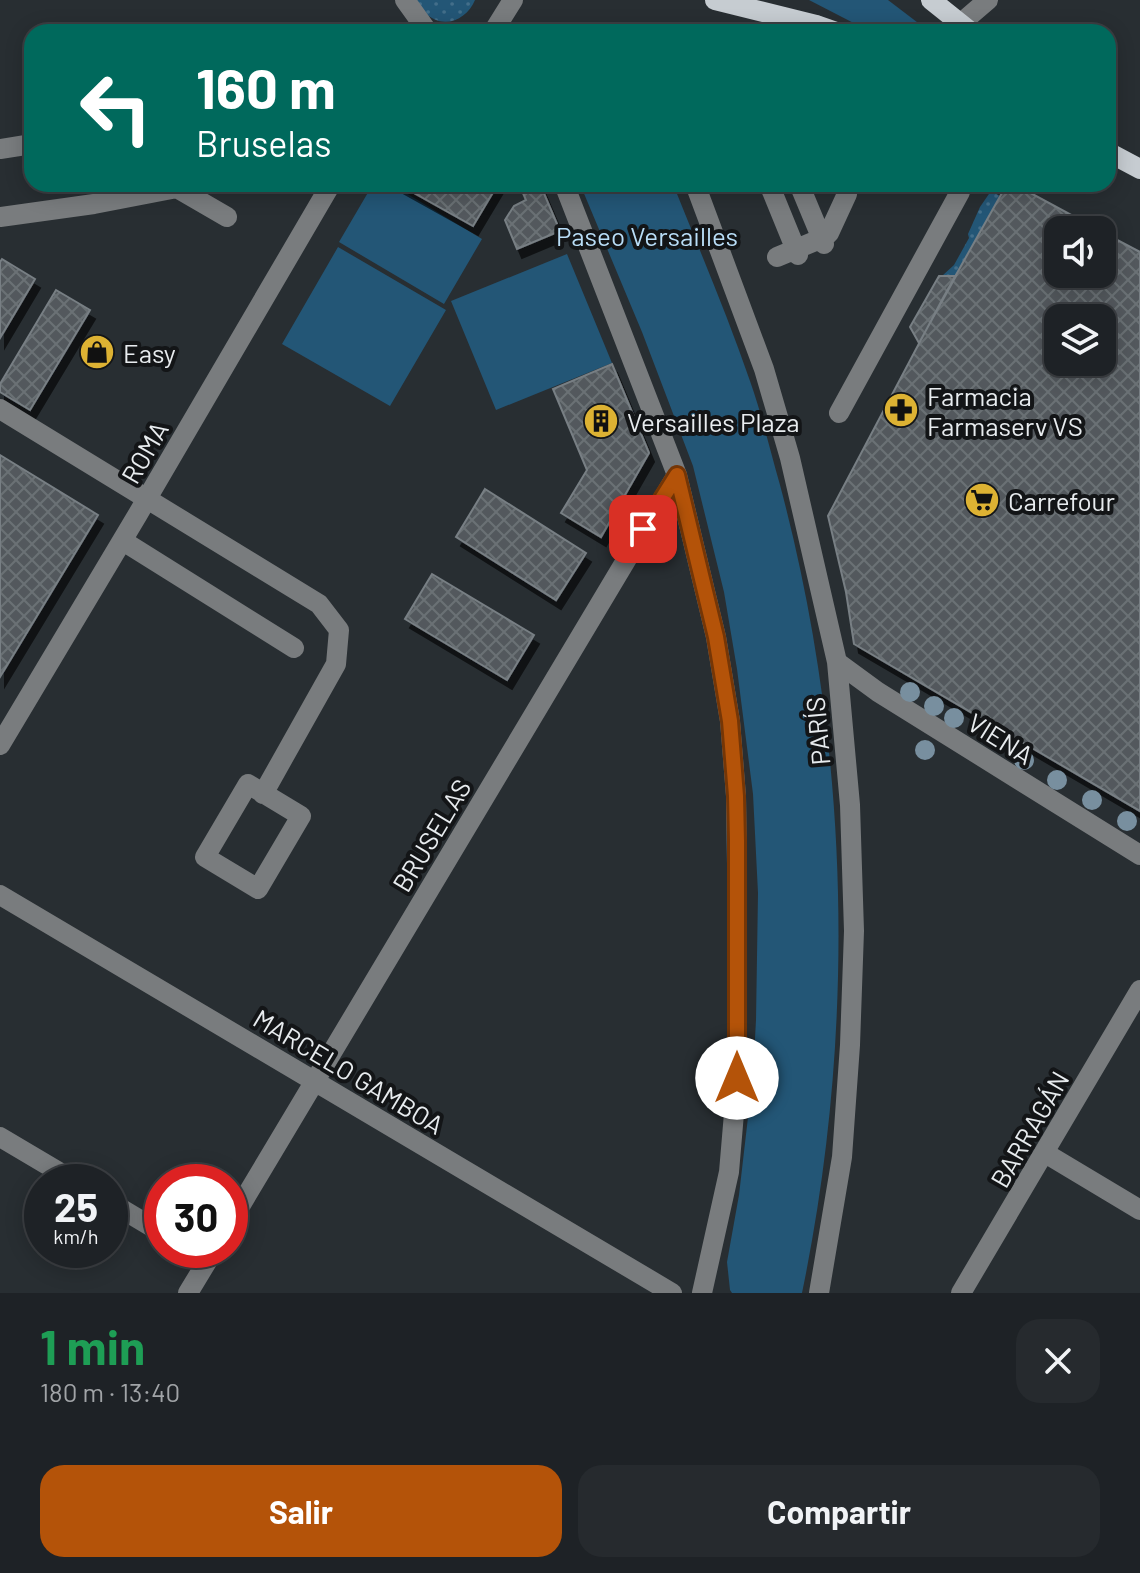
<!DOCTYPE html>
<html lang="es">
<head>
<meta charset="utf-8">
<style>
	body { margin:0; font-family:Barlow,sans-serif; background:#262a2e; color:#f1f3f6; height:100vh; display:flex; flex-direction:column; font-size:30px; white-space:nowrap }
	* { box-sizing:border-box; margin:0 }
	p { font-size:26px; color:#a1a4a7 }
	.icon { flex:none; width:44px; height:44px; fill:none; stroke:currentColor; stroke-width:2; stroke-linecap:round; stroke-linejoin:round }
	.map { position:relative; height:1293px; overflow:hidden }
	.details { display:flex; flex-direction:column; background:#1e2226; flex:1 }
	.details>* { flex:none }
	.top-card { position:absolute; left:24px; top:24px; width:1092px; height:168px; border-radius:24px; box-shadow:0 4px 20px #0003,0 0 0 2px #3c3f43; background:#00695c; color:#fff; overflow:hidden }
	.buttons { position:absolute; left:1044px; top:216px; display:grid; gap:16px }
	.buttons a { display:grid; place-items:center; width:72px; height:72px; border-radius:16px; background:#1e2226; box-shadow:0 4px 20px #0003,0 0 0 2px #3c3f43; font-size:40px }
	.speed { position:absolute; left:24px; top:1164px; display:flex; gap:16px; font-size:40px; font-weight:700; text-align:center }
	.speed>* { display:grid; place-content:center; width:104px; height:104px; border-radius:50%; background:#1e2226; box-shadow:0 4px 20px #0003,0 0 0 2px #3c3f43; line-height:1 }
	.speed small { font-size:20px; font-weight:400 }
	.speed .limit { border:12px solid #d22; background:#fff; color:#111 }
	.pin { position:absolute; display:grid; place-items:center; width:68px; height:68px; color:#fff; margin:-34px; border-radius:16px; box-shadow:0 4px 12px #0006 }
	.me { position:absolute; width:88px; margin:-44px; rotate:0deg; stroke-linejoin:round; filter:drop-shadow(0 0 6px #0008) }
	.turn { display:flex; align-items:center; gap:28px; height:168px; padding:0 40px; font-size:36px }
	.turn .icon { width:104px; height:104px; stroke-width:2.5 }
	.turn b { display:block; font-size:56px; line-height:68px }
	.round { display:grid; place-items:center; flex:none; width:84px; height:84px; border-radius:24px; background:#262a2e }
	.headline { display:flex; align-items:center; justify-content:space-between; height:136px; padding:0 40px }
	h1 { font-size:48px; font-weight:700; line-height:60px; color:#1e9e55 }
	.button { display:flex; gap:16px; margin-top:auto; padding:16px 40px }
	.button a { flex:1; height:92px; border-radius:24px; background:#b45309; color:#fff; font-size:32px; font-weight:700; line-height:92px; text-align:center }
	.button a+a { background:#262a2e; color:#f1f3f6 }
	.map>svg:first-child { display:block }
	.grass { fill:url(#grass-dots) }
	.park { fill:#235676 }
	.building { fill:url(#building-cross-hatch); stroke:#787f84; stroke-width:2; fill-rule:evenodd; filter:url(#shadow) }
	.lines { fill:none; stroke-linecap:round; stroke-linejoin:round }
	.minor { stroke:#797c7e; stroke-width:20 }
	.major { stroke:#c6ccd1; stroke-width:20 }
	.tree { fill:#788f9f }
	.route-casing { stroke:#753606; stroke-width:20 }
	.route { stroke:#b45309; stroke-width:14 }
	.labels { text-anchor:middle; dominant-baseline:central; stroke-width:8; stroke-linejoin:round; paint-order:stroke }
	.park-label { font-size:26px; fill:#b9def8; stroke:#131517 }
	.poi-label { font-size:26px; fill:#e8ecef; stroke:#131517; text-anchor:start }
	.street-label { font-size:26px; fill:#e8ecef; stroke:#131517 }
</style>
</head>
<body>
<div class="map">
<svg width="1140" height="1293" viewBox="0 0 1140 1293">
	<defs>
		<pattern id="grass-dots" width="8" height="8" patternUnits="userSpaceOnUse" patternTransform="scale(2)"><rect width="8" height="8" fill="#235676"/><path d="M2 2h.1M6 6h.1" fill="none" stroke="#436e8a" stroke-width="1.8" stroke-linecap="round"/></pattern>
		<pattern id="building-cross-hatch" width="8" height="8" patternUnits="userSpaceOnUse" patternTransform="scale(2)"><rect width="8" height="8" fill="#52595d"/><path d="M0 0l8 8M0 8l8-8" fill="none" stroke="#6b7175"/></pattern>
		<filter id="shadow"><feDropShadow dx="5" dy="9" stdDeviation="0" flood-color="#0009"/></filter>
	</defs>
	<rect width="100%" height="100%" fill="#282e32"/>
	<path class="grass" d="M 412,0 L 475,0 C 468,17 449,28 432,18 C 424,14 418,6 412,0 Z
		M 991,191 L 1000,196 L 956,276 L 942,276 L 954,265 L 969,238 L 968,234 L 980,207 Z"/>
	<path class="park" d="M 809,0 L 888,0 L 930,32 L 871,32 Z
		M 373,184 L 391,184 L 482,239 L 444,304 L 339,242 Z
		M 580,184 L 673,184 C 699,249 727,314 750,381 C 762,415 770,450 780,485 C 850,747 857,1028 802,1293 L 732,1293 L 730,1290 L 727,1262 L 739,1195 L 753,1074 L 756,1020 L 758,893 L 753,794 L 737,669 L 724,592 L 693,466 L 642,332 Z
		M 338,247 L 446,310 L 390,406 L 282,344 Z
		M 567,254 L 612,363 L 496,410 L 451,301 Z"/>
	<path class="building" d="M 398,184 L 498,184 L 473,226 Z
		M 519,184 L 540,184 L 560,231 L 517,249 L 505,220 L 514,206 L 526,200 Z
		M 1007,184 L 1014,184 L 1099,230 L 1058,230 L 1058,274 L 1102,274 L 1102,232 L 1140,252 L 1140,811 L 854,644 L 846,592 L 828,516 L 943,298 ZM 1058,318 L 1102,318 L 1102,362 L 1058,362 Z
		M 2,259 L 35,279 L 0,338 L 0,262 Z
		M 939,276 L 956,276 L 919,343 L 910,327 Z
		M 56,290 L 90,310 L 30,410 L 0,392 L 0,384 Z
		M 612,364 L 649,453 L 601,537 L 561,513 L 587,470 L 553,389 Z
		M 0,455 L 98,515 L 0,677 Z
		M 485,489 L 586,553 L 556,600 L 456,537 Z
		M 432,574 L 534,635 L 507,680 L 405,619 Z"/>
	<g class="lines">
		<path class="minor" d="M 405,0 L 428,32
			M 960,24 L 988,0
			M 493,32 L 513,0
			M 781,32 L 816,25
			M 0,149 L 32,144
			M 564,184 L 677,475 L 716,637 L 730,721 L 736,796 L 737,864 L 737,1078 L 729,1172 L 702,1293
			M 695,184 L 764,369 L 790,458 L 837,662 L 850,805 L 854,931 L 850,1045 L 842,1157 L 819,1293
			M 769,184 L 798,255
			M 799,184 L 824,244
			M 0,217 L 94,204 L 177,188 L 227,217
			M 777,257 L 825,237 L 829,233 L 847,194
			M 0,409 L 319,604 L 339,630 L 336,664 L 263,794
			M 839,413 L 960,192
			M 123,541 L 294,648
			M 837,662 L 878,692 L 1140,855
			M 0,745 L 138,514 L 331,184
			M 248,784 L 301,816 L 258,889 L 205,857 Z
			M 0,895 L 672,1293
			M 0,1137 L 76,1182
			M 1045,1153 L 1140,1210
			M 110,1202 L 162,1233
			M 230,1223 L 677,475
			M 188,1293 L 214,1250
			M 961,1293 L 1140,990"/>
		<path class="major" d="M 715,0 L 816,25 L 836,32
			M 931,0 L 971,32
			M 1108,152 L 1140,169"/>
	</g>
	<g class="tree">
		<circle cx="910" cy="692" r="10"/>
		<circle cx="934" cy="706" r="10"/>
		<circle cx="954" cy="718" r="10"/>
		<circle cx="925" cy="750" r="10"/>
		<circle cx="1024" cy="760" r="10"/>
		<circle cx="1057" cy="780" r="10"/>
		<circle cx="1092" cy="800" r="10"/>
		<circle cx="1127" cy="821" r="10"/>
	</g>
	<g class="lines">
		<g class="route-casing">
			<path id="route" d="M 643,529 L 677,475 L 716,637 L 730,721 L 736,796 L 737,841 L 737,1078"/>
		</g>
		<use href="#route" class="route"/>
	</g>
	<defs>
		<g id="shop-disc" transform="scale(1.8)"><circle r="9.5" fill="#ddb233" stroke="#131517"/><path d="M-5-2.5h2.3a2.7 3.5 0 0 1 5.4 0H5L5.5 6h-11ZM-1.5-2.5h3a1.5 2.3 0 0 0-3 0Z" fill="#111"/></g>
		<g id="pharmacy-disc" transform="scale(1.8)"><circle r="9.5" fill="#ddb233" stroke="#131517"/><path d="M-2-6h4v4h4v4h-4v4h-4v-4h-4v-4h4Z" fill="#111"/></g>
		<g id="building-disc" transform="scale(1.8)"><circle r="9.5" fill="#ddb233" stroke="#131517"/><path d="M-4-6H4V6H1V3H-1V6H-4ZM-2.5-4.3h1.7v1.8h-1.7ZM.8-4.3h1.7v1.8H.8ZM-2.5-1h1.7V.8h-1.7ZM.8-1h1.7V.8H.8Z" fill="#111"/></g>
		<g id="supermarket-disc" transform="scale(1.8)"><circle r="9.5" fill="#ddb233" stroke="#131517"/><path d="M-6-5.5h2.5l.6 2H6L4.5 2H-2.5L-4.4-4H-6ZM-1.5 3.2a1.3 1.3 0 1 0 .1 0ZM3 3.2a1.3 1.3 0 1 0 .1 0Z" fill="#111"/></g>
	</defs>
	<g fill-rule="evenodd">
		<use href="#shop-disc" x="97" y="352"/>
		<use href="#pharmacy-disc" x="901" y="410"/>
		<use href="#building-disc" x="601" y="421"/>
		<use href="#supermarket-disc" x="982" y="500"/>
	</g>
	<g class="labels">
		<g class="park-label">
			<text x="647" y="235">Paseo Versailles</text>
		</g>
		<g class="poi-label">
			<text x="123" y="352">Easy</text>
			<text x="927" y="395">Farmacia<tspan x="927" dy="30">Farmaserv VS</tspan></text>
			<text x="627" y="421">Versailles Plaza</text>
			<text x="1008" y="500">Carrefour</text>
		</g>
		<g class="street-label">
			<text transform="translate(144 452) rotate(-60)">ROMA</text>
			<text transform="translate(817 731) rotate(-95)">PARÍS</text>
			<text transform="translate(1001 738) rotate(32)">VIENA</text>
			<text transform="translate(431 835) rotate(-59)">BRUSELAS</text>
			<text transform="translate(349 1071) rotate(31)">MARCELO GAMBOA</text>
			<text transform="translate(1029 1129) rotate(-60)">BARRAGÁN</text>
		</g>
	</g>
</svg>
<div class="buttons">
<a><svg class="icon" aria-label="sound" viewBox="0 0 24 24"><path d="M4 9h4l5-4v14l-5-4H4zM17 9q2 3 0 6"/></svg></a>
<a><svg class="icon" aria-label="layers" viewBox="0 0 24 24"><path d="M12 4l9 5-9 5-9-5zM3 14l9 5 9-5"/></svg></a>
</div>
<div class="speed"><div>25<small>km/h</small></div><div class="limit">30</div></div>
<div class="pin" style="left:643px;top:529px;background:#d93025"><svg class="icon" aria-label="arrive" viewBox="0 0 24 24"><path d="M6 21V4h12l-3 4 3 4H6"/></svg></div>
<svg class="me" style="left:737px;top:1078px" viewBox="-20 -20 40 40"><circle r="19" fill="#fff"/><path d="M0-13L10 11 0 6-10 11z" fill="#b45309"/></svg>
<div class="top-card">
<div class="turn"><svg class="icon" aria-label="left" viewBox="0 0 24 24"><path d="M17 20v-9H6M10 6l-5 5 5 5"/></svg><div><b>160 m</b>Bruselas</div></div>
</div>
</div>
<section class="details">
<div class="headline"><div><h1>1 min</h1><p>180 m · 13:40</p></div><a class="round"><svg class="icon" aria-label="close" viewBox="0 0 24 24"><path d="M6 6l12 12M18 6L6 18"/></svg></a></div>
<div class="button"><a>Salir</a><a>Compartir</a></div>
</section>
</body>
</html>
